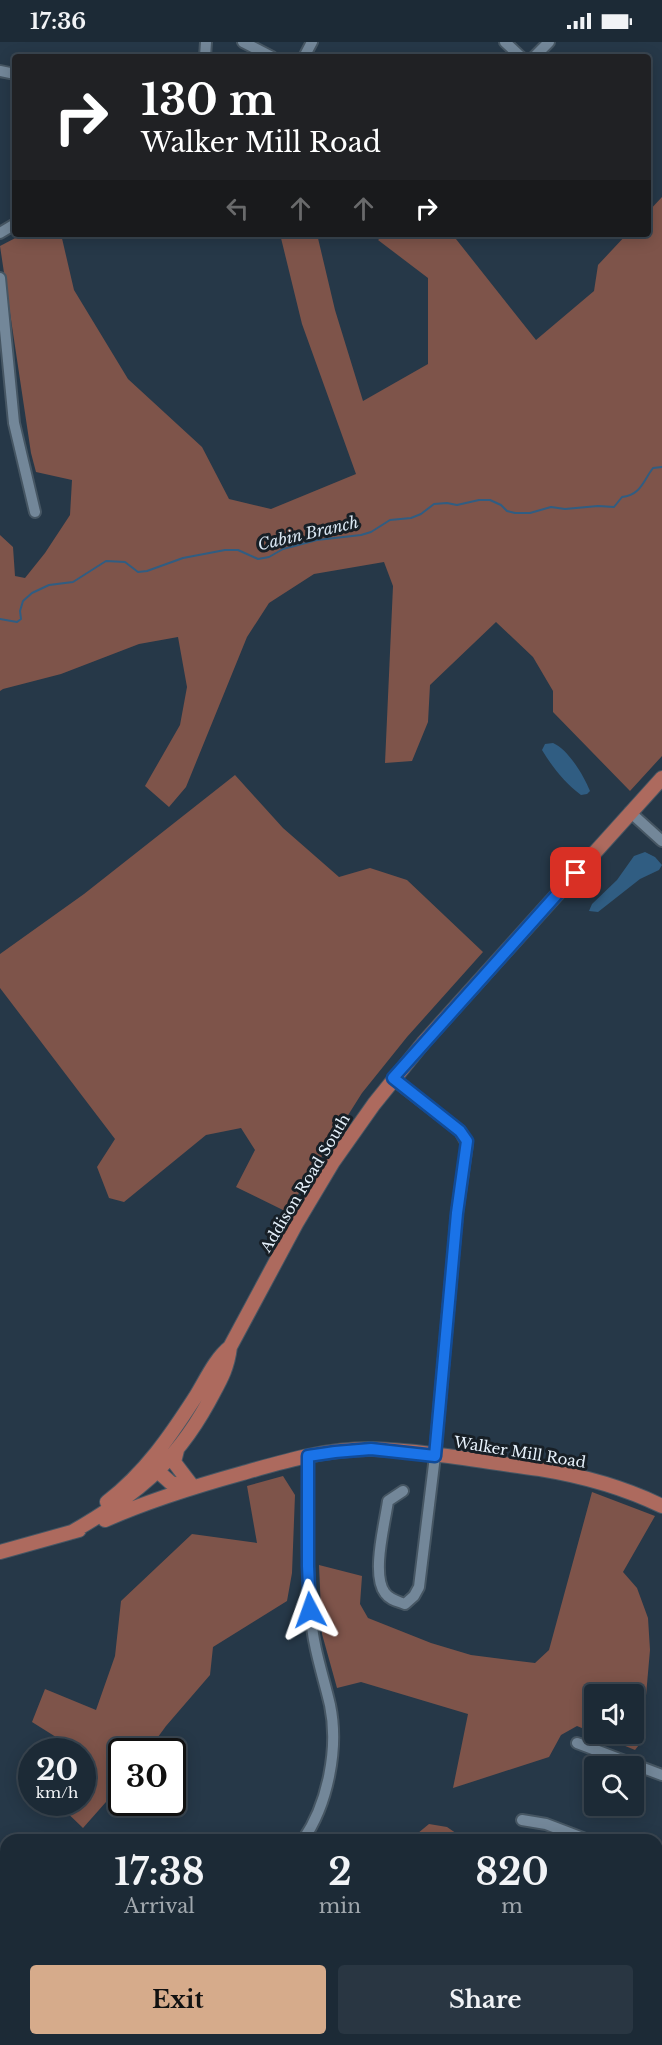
<!DOCTYPE html>
<html lang="en">
<head>
<meta charset="utf-8">
<style>
	body { margin:0; font-family:"Libre Baskerville",serif; background:#293642; color:#f1f3f6; height:100vh; display:flex; flex-direction:column; font-size:22px; white-space:nowrap }
	* { box-sizing:border-box; margin:0 }
	p { font-size:20px; color:#a0a7ad }
	.icon { flex:none; width:33px; height:33px; fill:none; stroke:currentColor; stroke-width:2; stroke-linecap:round; stroke-linejoin:round }
	.map { position:relative; flex:1; overflow:hidden }
	.sheet { position:absolute; left:0px; top:1792px; width:663px; height:212px; display:flex; flex-direction:column; background:#1c2a36; border-radius:18px 18px 0 0; box-shadow:0 3px 15px #0003,0 0 0 2px #3a4651 }
	.sheet>* { flex:none }
	.guide { position:absolute; left:12px; top:12px; width:639px; height:183px; border-radius:6px; box-shadow:0 3px 15px #0003,0 0 0 2px #3a4651; background:#202124; color:#fff; overflow:hidden }
	.fabs { position:absolute; left:584px; top:1642px; display:grid; gap:12px }
	.fabs a { display:grid; place-items:center; width:60px; height:60px; border-radius:6px; background:#1c2a36; box-shadow:0 3px 15px #0003,0 0 0 2px #3a4651; font-size:30px }
	.speed { position:absolute; left:18px; top:1696px; display:flex; gap:12px; font-size:30px; font-weight:700; text-align:center }
	.speed>* { display:grid; place-content:center; width:78px; height:78px; border-radius:50%; background:#1c2a36; box-shadow:0 3px 15px #0003,0 0 0 2px #3a4651; line-height:1 }
	.speed small { font-size:15px; font-weight:400 }
	.speed .limit { border:3px solid #111; border-radius:9px; background:#fff; color:#111 }
	.pin { position:absolute; display:grid; place-items:center; width:51px; height:51px; color:#fff; margin:-26px; border-radius:12px; box-shadow:0 3px 9px #0006 }
	.me { position:absolute; width:66px; margin:-33px; rotate:356deg; stroke-linejoin:round; filter:drop-shadow(0 0 4px #0008) }
	.turn { display:flex; align-items:center; gap:21px; height:126px; padding:0 30px; font-size:27px }
	.turn .icon { width:78px; height:78px; stroke-width:2.5 }
	.turn b { display:block; font-size:42px; line-height:51px }
	.lanes { display:flex; align-items:center; height:57px; padding:0 30px; background:#0003; justify-content:center; gap:30px; direction:ltr }
	.lanes .off { opacity:.35 }
	.eta { display:flex; justify-content:space-evenly; align-items:center; height:102px; text-align:center }
	.eta b { font-size:36px; font-weight:700; line-height:42px }
	.primary-button { display:flex; gap:12px; margin-top:auto; padding:12px 30px }
	.primary-button a { flex:1; height:69px; border-radius:6px; background:#d6ab8b; color:#111; font-size:24px; font-weight:700; line-height:69px; text-align:center }
	.primary-button a+a { background:#293642; color:#f1f3f6 }
	.status { display:flex; justify-content:space-between; align-items:center; height:42px; padding:0 30px; background:#1c2a36; direction:ltr }
	.status svg { height:16px; fill:currentColor }
	.map>svg:first-child { display:block }
	.green { fill:#7e544a }
	.water { fill:#305d82 }
	.lines { fill:none; stroke-linecap:round; stroke-linejoin:round }
	.stream { stroke:#305d82; stroke-width:2 }
	.minor-casing { stroke:#465663; stroke-width:14 }
	.major-casing { stroke:#465663; stroke-width:16 }
	.minor { stroke:#738799; stroke-width:10 }
	.major { stroke:#ad6a5e; stroke-width:14 }
	.route-casing { stroke:#114b97; stroke-width:15 }
	.route { stroke:#1a73e8; stroke-width:10 }
	.labels { text-anchor:middle; dominant-baseline:central; stroke-width:6; stroke-linejoin:round; paint-order:stroke }
	.street-label { font-size:15px; fill:#e7f2fc; stroke:#171f26 }
	.water-label { font-size:16px; font-style:italic; fill:#d9e6f2; stroke:#171f26 }
</style>
</head>
<body>
<div class="status"><b>17:36</b><svg viewBox="0 0 49 12"><path d="M0 12V9h3v3zM5 12V6h3v6zM10 12V3h3v9zM15 12V0h3v12zM26 1h20v11H26zM47 4h2v5h-2z"/></svg></div>
<div class="map">
<svg width="662" height="2003" viewBox="0 0 662 2003">
	<rect width="100%" height="100%" fill="#263848"/>
	<path class="green" d="M 662,155 L 662,714 L 630,749 L 553,670 L 553,649 L 533,615 L 496,580 L 430,643 L 428,680 L 412,719 L 385,721 L 393,544 L 384,520 L 314,532 L 269,561 L 247,595 L 186,745 L 169,765 L 145,744 L 180,683 L 187,645 L 178,595 L 139,602 L 61,632 L 3,647 L 0,649 L 0,493 L 13,505 L 15,534 L 25,536 L 45,511 L 70,473 L 72,438 L 36,430 L 31,411 L 0,204 L 23,192 L 61,192 L 74,248 L 128,337 L 202,405 L 229,457 L 271,467 L 356,432 L 302,282 L 280,192 L 317,192 L 335,268 L 363,359 L 428,322 L 428,236 L 378,198 L 385,192 L 452,192 L 536,298 L 594,249 L 598,223 L 627,192 L 648,192 L 648,170 Z
		M 235,733 L 283,786 L 339,835 L 370,826 L 407,838 L 483,910 L 407,995 L 362,1051 L 287,1170 L 236,1145 L 255,1108 L 241,1086 L 206,1093 L 124,1160 L 109,1156 L 97,1125 L 115,1097 L 0,946 L 0,912 L 84,852 Z
		M 283,1434 L 295,1453 L 292,1531 L 287,1559 L 213,1605 L 210,1633 L 166,1684 L 147,1710 L 122,1710 L 121,1743 L 83,1786 L 57,1761 L 82,1761 L 83,1729 L 91,1717 L 32,1680 L 45,1647 L 96,1668 L 115,1614 L 121,1559 L 192,1492 L 257,1501 L 247,1444 Z
		M 592,1450 L 655,1474 L 623,1530 L 637,1546 L 648,1576 L 650,1608 L 642,1699 L 635,1708 L 596,1692 L 633,1692 L 633,1653 L 594,1653 L 594,1691 L 577,1684 L 561,1693 L 549,1715 L 453,1746 L 468,1672 L 361,1640 L 337,1646 L 322,1592 L 319,1523 L 362,1534 L 360,1562 L 368,1576 L 431,1601 L 471,1613 L 535,1621 L 549,1608 Z
		M 429,1782 L 447,1785 L 466,1798 L 415,1798 L 412,1796 Z"/>
	<path class="water" d="M 553,701 C 568,707 584,734 590,749 L 587,752 L 581,753 C 564,740 553,726 542,708 L 545,702 Z
		M 645,810 L 655,815 L 662,823 L 659,828 L 640,837 L 598,870 L 589,869 L 592,862 L 617,838 L 634,814 Z"/>
	<g class="lines">
		<path class="stream" d="M 0,577 L 17,580 L 21,577 L 20,569 L 23,559 L 32,551 L 49,543 L 73,540 L 106,519 L 125,520 L 138,530 L 147,529 L 183,516 L 225,508 L 238,508 L 258,517 L 269,515 L 283,507 L 317,498 L 361,493 L 371,490 L 390,478 L 411,476 L 421,472 L 434,462 L 447,461 L 457,463 L 479,458 L 490,458 L 501,463 L 507,469 L 515,471 L 530,471 L 551,465 L 565,467 L 598,464 L 614,465 L 622,455 C 641,453 643,439 653,426 L 662,425"/>
		<g class="minor-casing">
			<path id="minor" d="M 243,0 L 272,15
				M 505,0 L 521,15
				M 205,15 L 206,0
				M 304,15 L 312,0
				M 534,15 L 549,0
				M 0,29 L 15,32
				M 0,191 L 15,182
				M 0,236 L 14,381 L 35,470
				M 630,770 L 662,799
				M 393,1037 L 460,1089 L 467,1102 L 457,1171 L 435,1414 L 419,1545 L 414,1554 L 405,1562 C 397,1559 390,1558 385,1551 C 371,1533 385,1481 388,1459 L 403,1449
				M 577,1701 L 662,1733
				M 522,1778 L 546,1782 L 588,1798
				M 303,1798 C 328,1762 339,1706 330,1663 C 323,1633 313,1605 311,1574 C 306,1521 308,1468 308,1414
				M 657,1821 L 662,1818
				M 210,1998 L 215,2003
				M 105,2003 L 110,1998
				M 197,2003 L 203,1998"/>
		</g>
		<g class="major-casing">
			<path id="major" d="M 177,1408 L 174,1420 L 193,1445
				M 152,1424 L 171,1441 L 189,1445
				M 107,1460 C 145,1431 171,1393 196,1354 C 206,1338 215,1317 230,1305
				M 105,1478 C 150,1458 196,1444 243,1431 C 285,1419 329,1406 373,1407 C 428,1409 485,1420 540,1427 C 583,1434 623,1445 662,1464
				M 72,1490 C 133,1455 174,1423 208,1361 C 219,1340 227,1329 230,1305 L 296,1182 L 333,1120 L 374,1062 L 424,1000 L 662,736
				M 0,1510 L 79,1488"/>
		</g>
		<use href="#minor" class="minor"/>
		<use href="#major" class="major"/>
	</g>
	<g class="lines">
		<g class="route-casing">
			<path id="route" d="M 310,1568 L 308,1524 L 308,1414 L 335,1410 L 371,1407 L 435,1414 L 457,1171 L 467,1099 L 460,1089 L 393,1036 L 576,831"/>
		</g>
		<use href="#route" class="route"/>
	</g>
	<g class="labels">
		<g class="street-label">
			<text transform="translate(305 1141) rotate(-59)">Addison Road South</text>
			<text transform="translate(520 1410) rotate(9)">Walker Mill Road</text>
		</g>
		<g class="water-label">
			<text transform="translate(308 491) rotate(-13)">Cabin Branch</text>
		</g>
	</g>
</svg>
<div class="fabs">
<a><svg class="icon" aria-label="sound" viewBox="0 0 24 24"><path d="M4 9h4l5-4v14l-5-4H4zM17 9q2 3 0 6"/></svg></a>
<a><svg class="icon" aria-label="search" viewBox="0 0 24 24"><circle cx="10" cy="10" r="6"/><path d="M15 15l6 6"/></svg></a>
</div>
<div class="speed"><div>20<small>km/h</small></div><div class="limit">30</div></div>
<div class="pin" style="left:576px;top:831px;background:#d93025"><svg class="icon" aria-label="arrive" viewBox="0 0 24 24"><path d="M6 21V4h12l-3 4 3 4H6"/></svg></div>
<svg class="me" style="left:310px;top:1568px" viewBox="-20 -20 40 40"><path d="M0-17L14 15 0 8-14 15z" fill="#1a73e8" stroke="#fff" stroke-width="4"/></svg>
<div class="guide">
<div class="turn"><svg class="icon" aria-label="right" viewBox="0 0 24 24"><path d="M7 20v-9h11M14 6l5 5-5 5"/></svg><div><b>130 m</b>Walker Mill Road</div></div>
<div class="lanes"><svg class="icon off" aria-label="left" viewBox="0 0 24 24"><path d="M17 20v-9H6M10 6l-5 5 5 5"/></svg><svg class="icon off" aria-label="ahead" viewBox="0 0 24 24"><path d="M12 20V5M6 11l6-6 6 6"/></svg><svg class="icon off" aria-label="ahead" viewBox="0 0 24 24"><path d="M12 20V5M6 11l6-6 6 6"/></svg><svg class="icon" aria-label="right" viewBox="0 0 24 24"><path d="M7 20v-9h11M14 6l5 5-5 5"/></svg></div>
</div>
<section class="sheet">
<div class="eta">
<div><b>17:38</b><p>Arrival</p></div>
<div><b>2</b><p>min</p></div>
<div><b>820</b><p>m</p></div>
</div>
<div class="primary-button"><a>Exit</a><a>Share</a></div>
</section>
</div>
</body>
</html>
